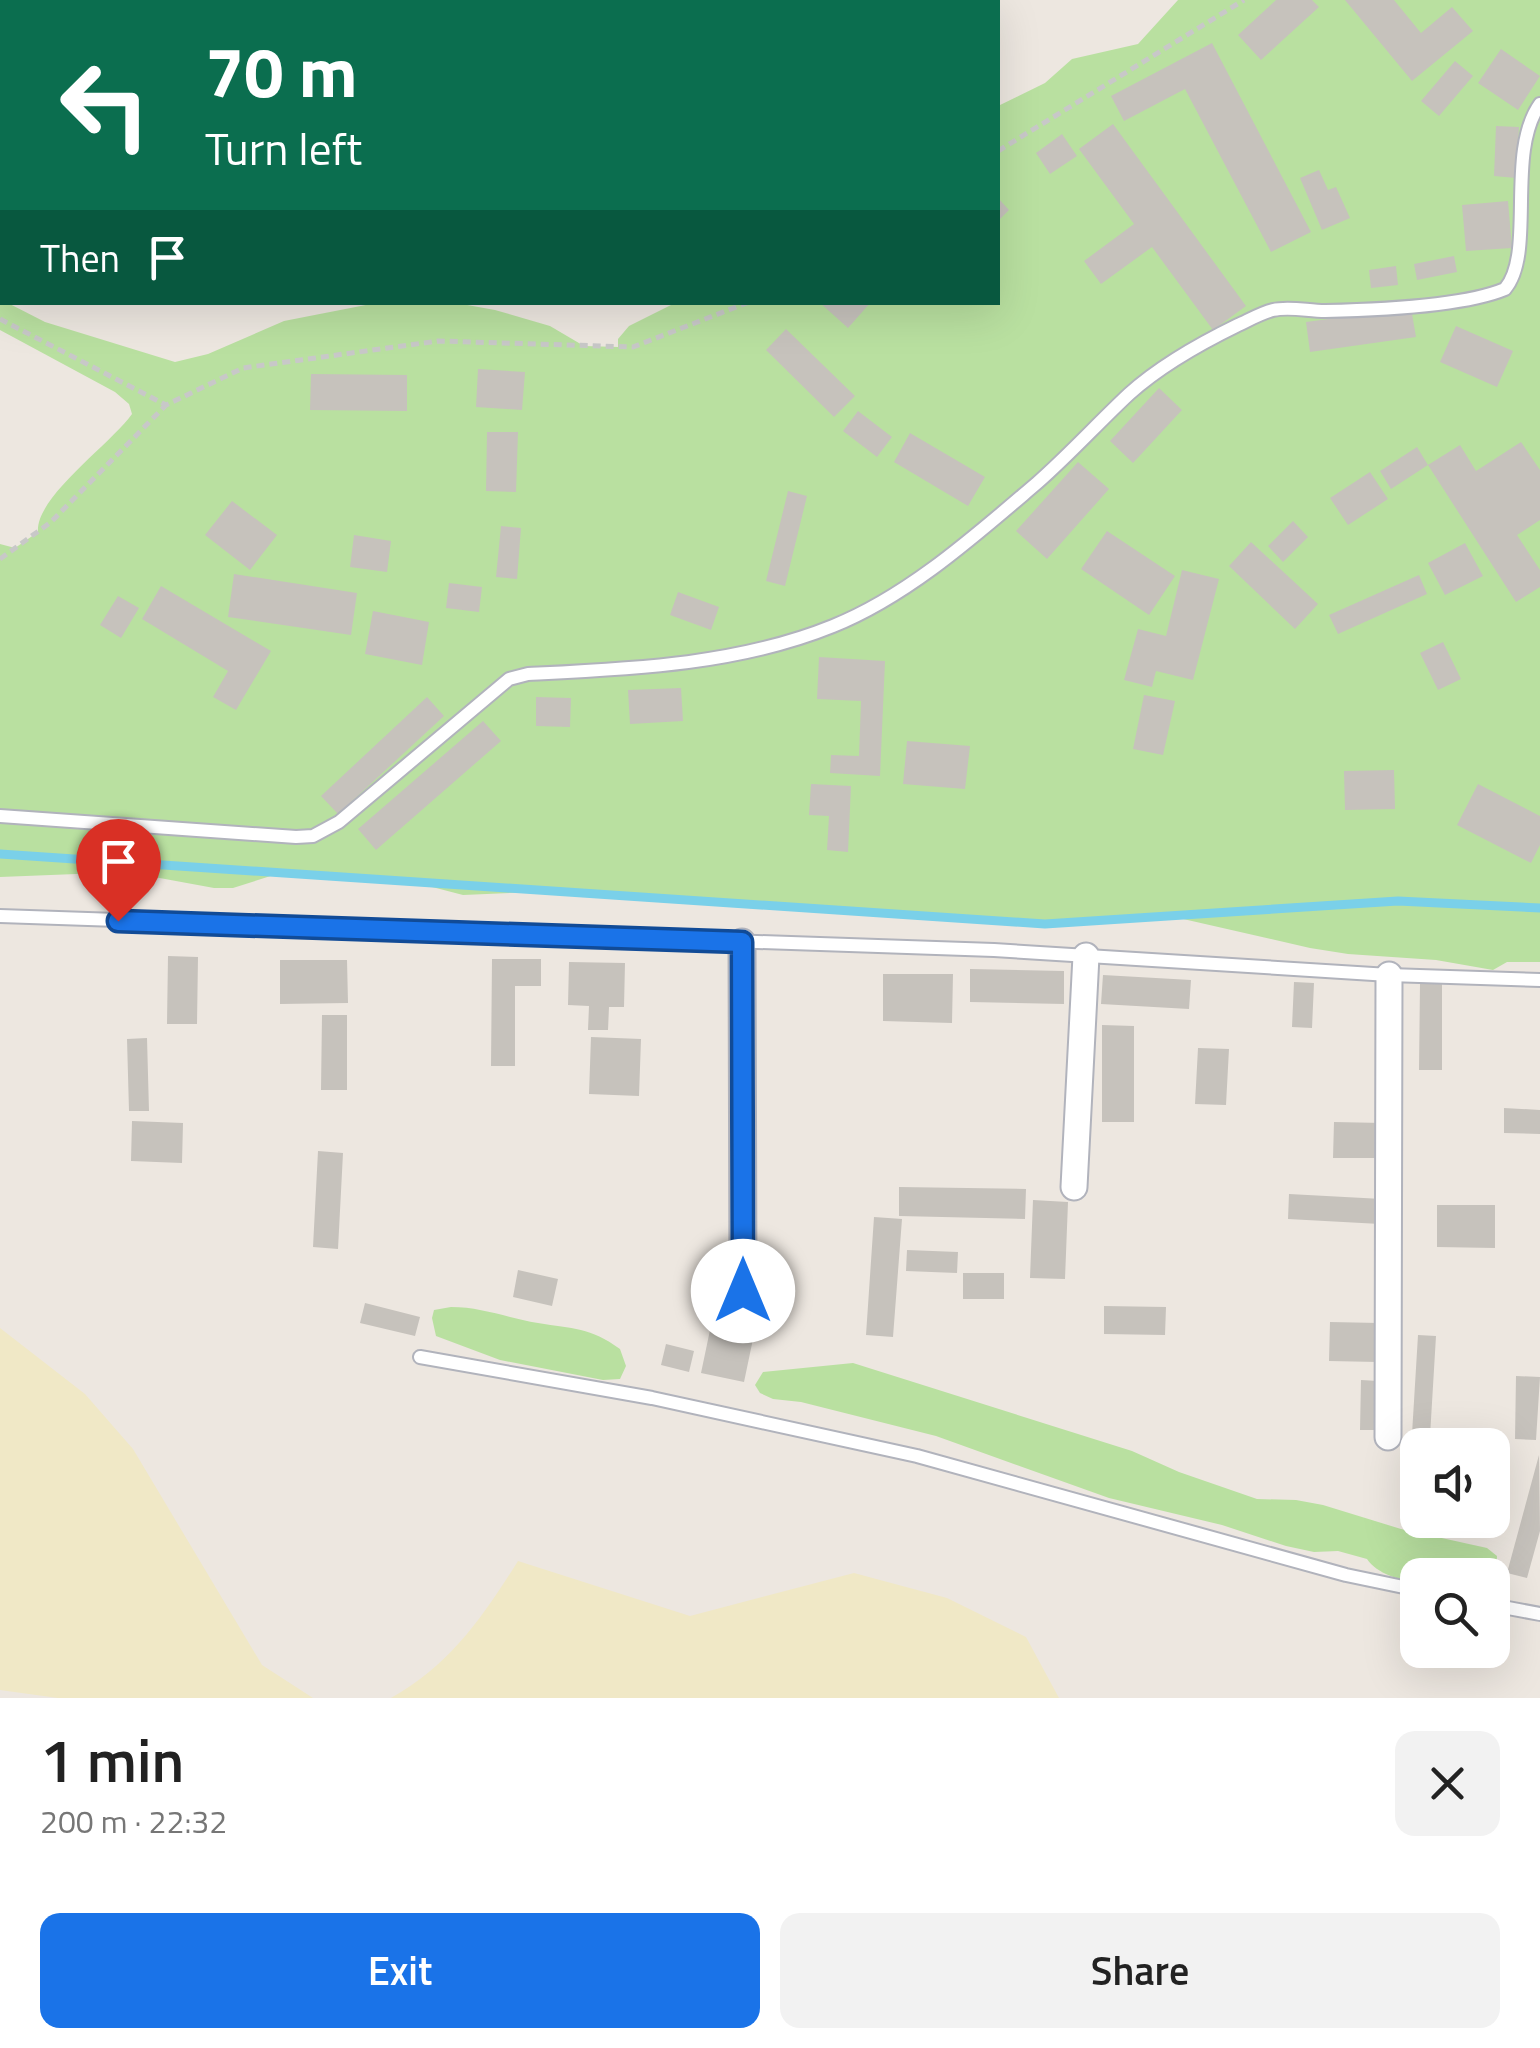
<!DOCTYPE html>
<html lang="en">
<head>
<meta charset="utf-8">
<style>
	body { margin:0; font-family:"Titillium Web",sans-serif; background:#f2f2f2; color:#222; height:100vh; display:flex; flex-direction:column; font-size:38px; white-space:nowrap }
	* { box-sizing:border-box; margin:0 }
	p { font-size:32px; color:#767676 }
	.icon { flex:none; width:55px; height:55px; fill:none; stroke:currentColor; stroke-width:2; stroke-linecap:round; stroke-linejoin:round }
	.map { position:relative; height:1698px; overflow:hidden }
	.drawer { display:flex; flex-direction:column; background:#fff; flex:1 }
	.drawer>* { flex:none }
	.banner { position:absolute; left:0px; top:0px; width:1000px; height:305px; box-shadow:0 10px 40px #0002; background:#0b6e4f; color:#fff; overflow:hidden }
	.tools { position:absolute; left:1400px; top:1428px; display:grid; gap:20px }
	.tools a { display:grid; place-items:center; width:110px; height:110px; border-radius:20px; background:#fff; box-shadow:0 10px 40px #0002; font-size:50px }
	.pin { position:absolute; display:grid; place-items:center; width:85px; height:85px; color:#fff; margin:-102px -42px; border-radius:50% 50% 50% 0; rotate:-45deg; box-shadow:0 0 10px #0007 }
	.pin .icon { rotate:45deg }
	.me { position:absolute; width:110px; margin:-55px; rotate:0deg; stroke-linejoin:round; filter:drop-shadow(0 0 8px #0008) }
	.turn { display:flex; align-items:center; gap:35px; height:210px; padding:0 40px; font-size:45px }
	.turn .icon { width:130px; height:130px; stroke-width:2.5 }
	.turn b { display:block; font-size:70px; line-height:85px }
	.then { display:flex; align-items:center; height:95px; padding:0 40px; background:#0003; gap:20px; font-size:38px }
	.round { display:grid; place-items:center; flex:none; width:105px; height:105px; border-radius:20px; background:#f2f2f2 }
	.headline { display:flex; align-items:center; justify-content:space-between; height:170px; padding:0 40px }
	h1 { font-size:60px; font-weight:600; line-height:75px }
	.button { display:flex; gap:20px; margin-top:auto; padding:20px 40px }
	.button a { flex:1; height:115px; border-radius:20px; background:#1a73e8; color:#fff; font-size:40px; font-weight:600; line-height:115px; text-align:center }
	.button a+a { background:#f2f2f2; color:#222 }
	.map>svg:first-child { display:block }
	.green { fill:#b9e0a0 }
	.sand { fill:#f0e8c6 }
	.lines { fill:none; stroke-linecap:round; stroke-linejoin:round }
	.stream { stroke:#7ad0e9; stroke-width:9 }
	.building { fill:#c6c2bc }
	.service-casing { stroke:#b1b3bc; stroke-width:16 }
	.minor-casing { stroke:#b1b3bc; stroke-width:29 }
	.path { stroke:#c8c8c8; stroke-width:5; stroke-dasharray:8 5; stroke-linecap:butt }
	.service { stroke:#fff; stroke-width:12 }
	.minor { stroke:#fff; stroke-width:25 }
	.route-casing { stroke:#114b97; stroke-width:25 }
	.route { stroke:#1a73e8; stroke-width:18 }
</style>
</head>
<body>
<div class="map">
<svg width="1540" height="1698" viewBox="0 0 1540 1698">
	<rect width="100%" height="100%" fill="#ede7e0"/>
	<path class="green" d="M 1178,0 L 1540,0 L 1540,962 L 1507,962 L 1493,970 L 1436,960 L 1348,954 L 1310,948 L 1170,916 L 1045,924 L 554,891 L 463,895 L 413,882 L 280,873 L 233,888 L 214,888 L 127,872 L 0,877 L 0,544 L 15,548 L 38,532 C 35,497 111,444 132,414 L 129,404 L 115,392 L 0,330 L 0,299 L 45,322 L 175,362 L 208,354 L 284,321 L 376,303 L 456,303 L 495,310 L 550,326 L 584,346 L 618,347 L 618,339 L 629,326 L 675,303 L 998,302 L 998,106 L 1045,83 L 1072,59 L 1138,44 Z
		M 451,1307 C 482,1307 508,1318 538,1323 C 573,1329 590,1327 620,1349 L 626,1366 L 620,1379 L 603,1380 L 500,1360 L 436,1336 L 432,1318 L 434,1310 Z
		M 853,1363 L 1132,1451 L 1179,1472 L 1257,1499 L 1296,1500 L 1323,1505 L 1401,1529 L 1487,1548 L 1497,1556 L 1495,1585 L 1493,1586 L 1492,1575 L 1418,1575 L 1417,1583 C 1400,1580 1377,1574 1367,1559 L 1338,1551 L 1314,1552 L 1286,1546 L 1222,1525 L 1109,1498 L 936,1436 L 801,1402 L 773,1399 L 760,1393 L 755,1385 L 763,1372 Z"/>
	<path class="sand" d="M 0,1328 L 85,1394 L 133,1449 L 262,1665 L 313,1698 L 58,1698 L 0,1690 Z
		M 518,1561 L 690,1616 L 854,1573 L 947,1598 L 1026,1637 L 1059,1698 L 391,1698 C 451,1664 482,1618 518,1561 Z"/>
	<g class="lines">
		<path class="stream" d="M 0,854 L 1045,924 L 1398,901 L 1540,908"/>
	</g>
	<path class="building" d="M 1276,0 L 1312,0 L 1319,7 L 1261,60 L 1238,35 Z
		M 1345,0 L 1394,0 L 1421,33 L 1452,7 L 1473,31 L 1412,81 Z
		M 1212,43 L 1311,232 L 1271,252 L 1185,89 L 1124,121 L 1111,96 Z
		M 1501,49 L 1540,76 L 1518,110 L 1478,83 Z
		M 1455,61 L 1473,76 L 1439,116 L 1421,101 Z
		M 1113,124 L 1246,306 L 1213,330 L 1152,247 L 1101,284 L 1084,261 L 1134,224 L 1079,149 Z
		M 1496,126 L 1519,127 L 1516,178 L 1494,176 Z
		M 1062,134 L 1077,156 L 1050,174 L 1036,153 Z
		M 1319,170 L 1328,190 L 1336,187 L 1350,218 L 1322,230 L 1300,178 Z
		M 998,198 L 1009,210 L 998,221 Z
		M 1508,201 L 1512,248 L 1466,251 L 1462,205 Z
		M 1454,256 L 1457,272 L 1417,280 L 1414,264 Z
		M 1396,266 L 1398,285 L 1371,288 L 1369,270 Z
		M 819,302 L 871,302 L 848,328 Z
		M 1411,308 L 1416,337 L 1310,352 L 1306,322 Z
		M 1456,326 L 1513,351 L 1497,387 L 1440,362 Z
		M 786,329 L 855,396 L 834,417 L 766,350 Z
		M 478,369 L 525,372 L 522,410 L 476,407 Z
		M 311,374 L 407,375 L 407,411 L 310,410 Z
		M 1159,388 L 1182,410 L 1133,463 L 1110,441 Z
		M 858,411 L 892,437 L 877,457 L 843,431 Z
		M 487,432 L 518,432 L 516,492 L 486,491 Z
		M 910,433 L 985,477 L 968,506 L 894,462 Z
		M 1521,442 L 1540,470 L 1540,520 L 1517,535 L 1540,570 L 1540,587 L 1516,602 L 1428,465 L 1460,445 L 1476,471 Z
		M 1417,447 L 1428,465 L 1391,489 L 1380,471 Z
		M 1078,462 L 1109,489 L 1047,559 L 1016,531 Z
		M 1370,472 L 1388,499 L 1348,525 L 1330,498 Z
		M 788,491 L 807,496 L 785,586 L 766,581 Z
		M 232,501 L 277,535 L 250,570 L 205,535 Z
		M 1293,521 L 1308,537 L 1283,562 L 1268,546 Z
		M 501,526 L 521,528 L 517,579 L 496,577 Z
		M 1107,531 L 1175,576 L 1149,615 L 1081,569 Z
		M 354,535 L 391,541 L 387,572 L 350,567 Z
		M 1251,542 L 1318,604 L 1295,629 L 1229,566 Z
		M 1465,543 L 1483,576 L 1445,595 L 1428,563 Z
		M 1182,570 L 1219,579 L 1193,680 L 1156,671 L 1152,687 L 1124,680 L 1138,629 L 1166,636 Z
		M 234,574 L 357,593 L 351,635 L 228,617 Z
		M 1419,575 L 1427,594 L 1338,634 L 1329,615 Z
		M 449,583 L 482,587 L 479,612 L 446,608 Z
		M 161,586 L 271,651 L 236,710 L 213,697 L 228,671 L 142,619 Z
		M 678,592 L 719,607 L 711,630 L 670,615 Z
		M 118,596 L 139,608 L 121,638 L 100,625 Z
		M 373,611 L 429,622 L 422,665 L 365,654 Z
		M 1443,642 L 1461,679 L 1438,690 L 1420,653 Z
		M 819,657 L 885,661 L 880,776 L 830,773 L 831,755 L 859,756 L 861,701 L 817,699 Z
		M 681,688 L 683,721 L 630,724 L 628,690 Z
		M 1144,695 L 1175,701 L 1163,755 L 1133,749 Z
		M 427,697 L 444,716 L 338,814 L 321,796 Z
		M 536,697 L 571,698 L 570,727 L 536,726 Z
		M 483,721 L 501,741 L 376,850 L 358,829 Z
		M 907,741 L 970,746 L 965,789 L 903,784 Z
		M 1394,770 L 1395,809 L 1345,810 L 1344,771 Z
		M 811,784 L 851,786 L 848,852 L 827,850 L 829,816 L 809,815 Z
		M 1478,784 L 1540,816 L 1540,845 L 1531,863 L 1457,825 Z
		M 168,956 L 198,957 L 197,1024 L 167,1024 Z
		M 492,959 L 541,959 L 541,986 L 515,986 L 515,1066 L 491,1066 Z
		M 280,960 L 347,960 L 348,1003 L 280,1004 Z
		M 569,962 L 625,963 L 624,1007 L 609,1007 L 608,1030 L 588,1030 L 589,1006 L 568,1005 Z
		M 970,969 L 1064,971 L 1064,1004 L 970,1002 Z
		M 883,974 L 953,974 L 952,1023 L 883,1021 Z
		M 1103,975 L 1191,980 L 1189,1009 L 1101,1004 Z
		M 1294,982 L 1314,983 L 1312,1028 L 1292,1027 Z
		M 1420,984 L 1442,984 L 1442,1070 L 1419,1070 Z
		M 322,1015 L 347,1015 L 347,1090 L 321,1090 Z
		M 1102,1025 L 1134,1026 L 1134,1122 L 1102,1122 Z
		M 591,1037 L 641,1039 L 639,1096 L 589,1094 Z
		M 147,1038 L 149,1111 L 129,1111 L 127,1039 Z
		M 1198,1048 L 1229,1049 L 1226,1105 L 1195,1104 Z
		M 1504,1108 L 1540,1110 L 1540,1134 L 1504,1133 Z
		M 132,1121 L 183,1123 L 182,1163 L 131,1161 Z
		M 1334,1122 L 1383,1123 L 1383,1158 L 1333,1158 Z
		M 318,1151 L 343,1153 L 338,1249 L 313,1247 Z
		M 899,1187 L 1026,1189 L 1025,1219 L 899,1216 Z
		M 1289,1194 L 1382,1199 L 1380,1224 L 1288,1219 Z
		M 1033,1200 L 1068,1202 L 1065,1279 L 1030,1278 Z
		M 1437,1205 L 1495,1205 L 1495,1248 L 1437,1247 Z
		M 874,1217 L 902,1219 L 893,1337 L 866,1335 Z
		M 907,1250 L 958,1252 L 957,1273 L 906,1271 Z
		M 518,1270 L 558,1279 L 552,1306 L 513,1297 Z
		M 963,1273 L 1004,1273 L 1004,1299 L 963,1299 Z
		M 365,1303 L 420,1317 L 415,1336 L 360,1323 Z
		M 1104,1306 L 1166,1307 L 1165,1335 L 1104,1334 Z
		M 714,1311 L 757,1320 L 744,1382 L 701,1373 Z
		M 1330,1322 L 1379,1323 L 1378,1362 L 1329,1361 Z
		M 1418,1335 L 1436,1336 L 1430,1436 L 1412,1434 Z
		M 666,1344 L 694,1351 L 689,1372 L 661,1365 Z
		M 1516,1376 L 1540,1377 L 1536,1440 L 1515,1439 Z
		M 1361,1380 L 1378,1381 L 1377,1430 L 1360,1430 Z
		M 1539,1455 L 1540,1531 L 1527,1578 L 1507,1573 Z"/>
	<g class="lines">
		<g class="service-casing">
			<path id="service" d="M 0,816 L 296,837 L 313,836 L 339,822 L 509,679 L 528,674 C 630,669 737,665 833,626 C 908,596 976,535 1037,483 C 1069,455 1098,423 1129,394 C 1160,366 1201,343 1238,325 C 1249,320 1261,313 1273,310 C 1289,306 1308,311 1325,311 C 1373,310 1462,307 1505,289 C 1536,253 1505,153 1540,104
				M 0,916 L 994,950 L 1389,975 L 1540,980
				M 420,1357 L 652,1398 L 917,1456 L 1346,1575 L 1418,1590
				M 1492,1605 L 1540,1614"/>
		</g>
		<g class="minor-casing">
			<path id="minor" d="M 742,942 L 743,1291
				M 1074,1187 L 1086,956
				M 1388,1437 L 1389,975"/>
		</g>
		<path class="path" d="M 998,151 L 1244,0
			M 0,319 L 166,405 L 243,368 L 438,341 L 633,347 L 749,302
			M 0,559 L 51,522 L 166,405"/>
		<use href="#service" class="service"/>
		<use href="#minor" class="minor"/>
	</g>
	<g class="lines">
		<g class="route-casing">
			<path id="route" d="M 118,921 L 742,942 L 743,1291"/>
		</g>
		<use href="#route" class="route"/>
	</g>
</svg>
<div class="tools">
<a><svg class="icon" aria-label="sound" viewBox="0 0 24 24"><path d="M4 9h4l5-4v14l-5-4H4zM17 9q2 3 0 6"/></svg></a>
<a><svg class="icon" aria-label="search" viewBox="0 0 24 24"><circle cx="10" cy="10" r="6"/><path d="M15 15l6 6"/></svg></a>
</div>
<div class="pin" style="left:118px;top:921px;background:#d93025"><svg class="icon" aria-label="arrive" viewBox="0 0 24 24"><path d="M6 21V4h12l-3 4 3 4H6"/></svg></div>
<svg class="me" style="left:743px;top:1291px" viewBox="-20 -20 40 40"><circle r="19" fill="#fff"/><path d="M0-13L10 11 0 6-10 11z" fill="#1a73e8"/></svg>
<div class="banner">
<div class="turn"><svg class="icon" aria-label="left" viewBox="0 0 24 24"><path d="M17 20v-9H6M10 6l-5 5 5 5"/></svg><div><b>70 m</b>Turn left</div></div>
<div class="then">Then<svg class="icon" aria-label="arrive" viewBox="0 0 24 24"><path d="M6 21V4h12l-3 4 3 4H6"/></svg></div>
</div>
</div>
<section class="drawer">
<div class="headline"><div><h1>1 min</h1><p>200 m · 22:32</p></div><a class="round"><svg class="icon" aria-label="close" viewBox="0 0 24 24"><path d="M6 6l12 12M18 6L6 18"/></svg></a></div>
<div class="button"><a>Exit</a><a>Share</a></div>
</section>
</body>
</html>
